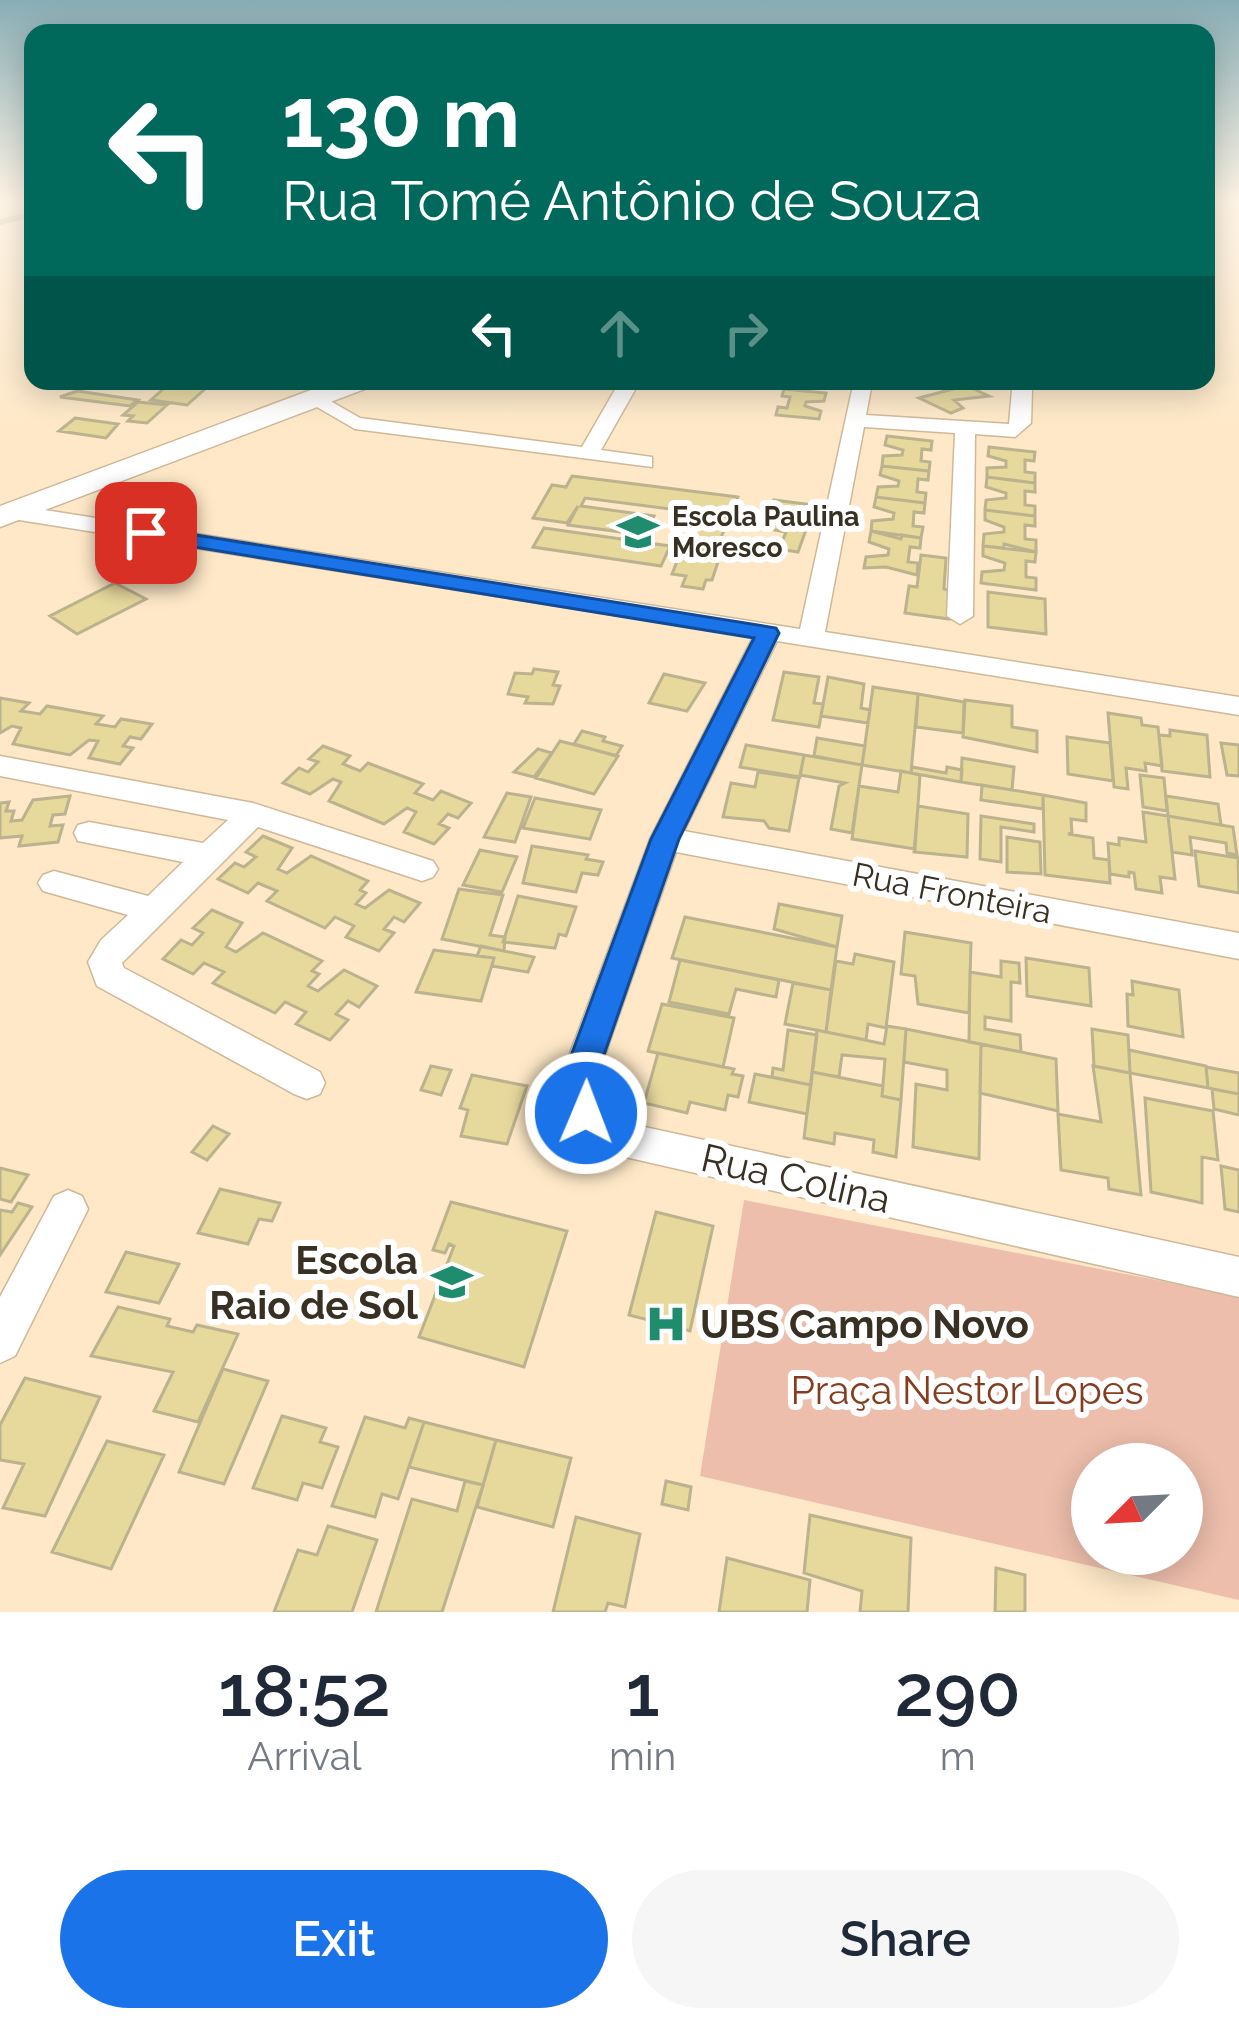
<!DOCTYPE html>
<html lang="en">
<head>
<meta charset="utf-8">
<style>
	body { margin:0; font-family:Raleway,sans-serif; background:#f6f6f7; color:#1f2937; height:100vh; display:flex; flex-direction:column; font-size:45px; white-space:nowrap }
	* { box-sizing:border-box; margin:0 }
	p { font-size:39px; color:#747a83 }
	.icon { flex:none; width:66px; height:66px; fill:none; stroke:currentColor; stroke-width:2; stroke-linecap:round; stroke-linejoin:round }
	.map { position:relative; height:1612px; overflow:hidden }
	.drawer { display:flex; flex-direction:column; background:#fff; flex:1 }
	.drawer>* { flex:none }
	.banner { position:absolute; left:24px; top:24px; width:1191px; height:366px; border-radius:24px; box-shadow:0 6px 30px #0003; background:#00695c; color:#fff; overflow:hidden }
	.needle { width:78px; rotate:246deg }
	.tools { position:absolute; left:1071px; top:1443px; display:grid; gap:24px }
	.tools a { display:grid; place-items:center; width:132px; height:132px; border-radius:50%; background:#fff; box-shadow:0 6px 30px #0003; font-size:60px }
	.pin { position:absolute; display:grid; place-items:center; width:102px; height:102px; color:#fff; margin:-51px; border-radius:24px; box-shadow:0 6px 18px #0006 }
	.me { position:absolute; width:132px; margin:-66px; rotate:1deg; stroke-linejoin:round; filter:drop-shadow(0 0 9px #0008) }
	.turn { display:flex; align-items:center; gap:42px; height:252px; padding:0 60px; font-size:54px }
	.turn .icon { width:156px; height:156px; stroke-width:2.5 }
	.turn b { display:block; font-size:84px; line-height:102px }
	.lanes { display:flex; align-items:center; height:114px; padding:0 60px; background:#0003; justify-content:center; gap:60px; direction:ltr }
	.lanes .off { opacity:.35 }
	.eta { display:flex; justify-content:space-evenly; align-items:center; height:204px; text-align:center }
	.eta b { font-size:72px; font-weight:600; line-height:84px }
	.action { display:flex; gap:24px; margin-top:auto; padding:24px 60px }
	.action a { flex:1; height:138px; border-radius:72px; background:#1a73e8; color:#fff; font-size:48px; font-weight:600; line-height:138px; text-align:center }
	.action a+a { background:#f6f6f7; color:#1f2937 }
	.map>svg:first-child { display:block }
	.green { fill:#edbeac; fill-rule:evenodd }
	.lines { fill:none; stroke-linecap:round; stroke-linejoin:round }
	.stream { stroke:#9ca268; stroke-width:6 }
	.building { fill:#e7d89c; stroke:#bbb28e; stroke-width:3 }
	.street-casing { stroke:#ceb898; stroke-width:3 }
	.secondary-casing { stroke:#ceb898; stroke-width:3 }
	.street { fill:#fff; fill-rule:evenodd }
	.secondary { fill:#fff; fill-rule:evenodd }
	.route { fill:#1a73e8; stroke:#114b97; stroke-width:3 }
	.labels { text-anchor:middle; dominant-baseline:central; stroke-width:12; stroke-linejoin:round; paint-order:stroke }
	.far-poi-label { font-size:27px; font-weight:bold; fill:#393024; stroke:#fff; text-anchor:start }
	.street-label { font-size:33px; fill:#393024; stroke:#fff }
	.near-street-label { font-size:39px; fill:#393024; stroke:#fff }
	.near-poi-label { font-size:39px; font-weight:bold; fill:#393024; stroke:#fff; text-anchor:end }
	.near-park-label { font-size:39px; fill:#863c1e; stroke:#fff }
</style>
</head>
<body>
<div class="map">
<svg width="1239" height="1612" viewBox="0 0 1239 1612">
	<rect width="100%" height="100%" fill="#fee8c7"/>
	<path class="green" d="M 744,1200 L 1239,1296 L 1239,1600 L 700,1476 ZM 1092,1464 L 1182,1464 L 1182,1554 L 1092,1554 Z"/>
	<g class="lines">
		<path class="stream" d="M 0,222 L 33,214"/>
	</g>
	<path class="building" d="M 956,381 L 989,396 L 954,400 L 963,408 L 951,413 L 919,398 L 953,389 L 945,385 Z
		M 170,383 L 206,388 L 187,405 L 151,400 Z
		M 784,389 L 826,393 L 824,401 L 806,402 L 805,406 L 821,411 L 819,419 L 776,415 L 778,407 L 787,408 L 790,397 L 782,396 Z
		M 77,391 L 138,400 L 130,406 L 60,397 Z
		M 138,402 L 167,405 L 147,423 L 128,421 L 133,416 L 123,415 Z
		M 75,418 L 118,424 L 106,438 L 59,431 Z
		M 887,436 L 932,441 L 931,450 L 922,449 L 921,461 L 930,462 L 929,471 L 882,466 L 883,456 L 902,455 L 903,450 L 885,445 Z
		M 989,447 L 1035,452 L 1034,461 L 1025,460 L 1025,472 L 1035,473 L 1035,483 L 987,477 L 987,468 L 1006,467 L 1006,461 L 988,456 Z
		M 882,466 L 929,471 L 928,480 L 918,479 L 917,492 L 926,493 L 925,503 L 876,497 L 878,487 L 898,486 L 899,481 L 880,475 Z
		M 572,476 L 738,497 L 732,517 L 585,498 L 581,506 L 654,516 L 645,535 L 568,525 L 578,506 L 567,523 L 533,518 L 552,485 L 566,487 Z
		M 987,477 L 1035,483 L 1035,492 L 1025,491 L 1025,505 L 1035,506 L 1035,516 L 985,510 L 986,500 L 1006,498 L 1006,493 L 986,487 Z
		M 876,497 L 925,503 L 924,513 L 914,512 L 913,526 L 923,527 L 921,538 L 871,531 L 872,521 L 893,519 L 894,513 L 874,507 Z
		M 774,500 L 821,506 L 817,520 L 770,515 Z
		M 985,510 L 1035,516 L 1035,526 L 1025,525 L 1025,539 L 1036,540 L 1036,552 L 1004,544 L 1004,548 L 983,546 L 984,534 L 1004,532 L 1004,527 L 985,520 Z
		M 761,519 L 807,527 L 798,552 L 779,549 L 786,532 L 758,527 Z
		M 699,521 L 726,525 L 719,543 L 691,538 Z
		M 544,528 L 670,546 L 661,566 L 533,547 Z
		M 871,531 L 901,539 L 902,535 L 921,538 L 920,548 L 910,547 L 908,562 L 918,563 L 917,575 L 886,567 L 864,568 L 866,557 L 888,555 L 889,549 L 869,542 Z
		M 686,539 L 724,544 L 712,580 L 706,580 L 703,589 L 682,586 L 686,576 L 672,574 Z
		M 983,546 L 1036,552 L 1035,562 L 1026,561 L 1026,577 L 1036,578 L 1036,590 L 981,583 L 982,572 L 1004,570 L 1005,563 L 983,556 Z
		M 921,555 L 946,558 L 944,589 L 951,591 L 949,619 L 905,613 L 909,586 L 917,587 Z
		M 115,583 L 146,599 L 77,634 L 50,616 Z
		M 988,592 L 1045,599 L 1046,634 L 988,627 Z
		M 534,669 L 558,672 L 553,685 L 560,686 L 553,704 L 525,703 L 528,697 L 508,694 L 515,673 L 532,674 Z
		M 784,672 L 819,677 L 814,703 L 823,704 L 819,727 L 773,720 Z
		M 664,674 L 705,683 L 687,711 L 649,703 Z
		M 828,677 L 864,684 L 861,708 L 870,710 L 868,723 L 821,716 Z
		M 873,687 L 918,694 L 911,773 L 862,765 Z
		M 918,694 L 964,702 L 963,733 L 916,727 Z
		M 0,698 L 29,703 L 21,711 L 40,714 L 47,706 L 103,716 L 96,724 L 115,727 L 121,719 L 152,724 L 141,739 L 130,737 L 123,746 L 133,748 L 120,764 L 89,758 L 98,741 L 89,740 L 70,755 L 13,744 L 21,728 L 12,726 L 0,733 Z
		M 965,700 L 1012,706 L 1012,727 L 1037,731 L 1037,752 L 963,737 Z
		M 1108,713 L 1141,718 L 1142,725 L 1158,727 L 1162,766 L 1145,763 L 1146,771 L 1126,768 L 1128,789 L 1114,787 Z
		M 1170,730 L 1207,735 L 1210,777 L 1162,771 L 1159,735 L 1170,736 Z
		M 582,731 L 605,737 L 603,741 L 622,746 L 616,756 L 574,744 Z
		M 1067,737 L 1110,743 L 1113,781 L 1068,774 Z
		M 817,738 L 865,746 L 862,765 L 814,756 Z
		M 560,741 L 618,756 L 594,794 L 536,778 Z
		M 1221,743 L 1239,745 L 1239,776 L 1227,775 Z
		M 746,745 L 804,755 L 800,777 L 740,767 Z
		M 323,746 L 350,756 L 343,764 L 360,771 L 368,763 L 423,784 L 415,793 L 433,800 L 441,791 L 471,803 L 458,818 L 448,814 L 439,824 L 449,828 L 434,844 L 404,832 L 416,812 L 407,808 L 384,824 L 329,801 L 341,782 L 333,779 L 310,794 L 283,783 L 299,768 L 308,772 L 318,762 L 309,759 Z
		M 538,749 L 552,753 L 534,777 L 514,772 Z
		M 804,755 L 862,765 L 852,833 L 831,829 L 839,786 L 845,783 L 800,775 Z
		M 962,758 L 1014,767 L 1012,790 L 961,782 Z
		M 912,767 L 946,773 L 947,767 L 962,770 L 961,782 L 911,773 Z
		M 901,771 L 920,775 L 915,849 L 852,839 L 859,786 L 898,792 Z
		M 758,772 L 799,778 L 789,831 L 769,828 L 764,821 L 723,817 L 731,783 L 755,787 Z
		M 1140,775 L 1164,778 L 1167,811 L 1143,807 Z
		M 982,785 L 1043,795 L 1043,809 L 981,800 Z
		M 507,793 L 531,797 L 515,842 L 484,837 Z
		M 1043,795 L 1086,803 L 1086,821 L 1071,819 L 1072,833 L 1068,834 L 1093,838 L 1094,858 L 1109,860 L 1110,883 L 1045,875 Z
		M 70,796 L 65,814 L 53,815 L 50,826 L 63,825 L 58,842 L 19,846 L 22,836 L 0,838 L 0,803 L 9,802 L 6,811 L 14,811 L 11,821 L 22,820 L 33,800 Z
		M 1166,796 L 1218,804 L 1221,825 L 1168,816 Z
		M 535,798 L 601,810 L 590,839 L 523,828 Z
		M 918,806 L 968,814 L 967,857 L 914,852 Z
		M 1143,812 L 1168,816 L 1175,879 L 1160,877 L 1162,893 L 1136,889 L 1134,873 L 1129,872 L 1129,877 L 1110,874 L 1108,843 L 1119,845 L 1119,838 L 1146,842 Z
		M 981,816 L 1034,824 L 1034,832 L 1001,827 L 1001,862 L 980,859 Z
		M 1168,816 L 1233,827 L 1237,855 L 1227,853 L 1226,843 L 1190,837 L 1192,855 L 1172,852 Z
		M 263,836 L 292,848 L 278,869 L 287,873 L 311,856 L 368,881 L 360,890 L 366,893 L 356,904 L 365,908 L 389,890 L 420,903 L 404,922 L 394,917 L 384,929 L 394,933 L 379,951 L 346,937 L 354,926 L 335,917 L 325,928 L 267,901 L 277,891 L 258,883 L 248,893 L 218,879 L 235,863 L 244,867 L 256,857 L 246,852 Z
		M 1007,837 L 1040,842 L 1041,874 L 1007,872 Z
		M 532,846 L 588,855 L 586,859 L 603,862 L 598,875 L 582,873 L 576,892 L 523,883 Z
		M 480,850 L 517,857 L 502,892 L 463,885 Z
		M 1195,851 L 1238,858 L 1239,893 L 1199,886 Z
		M 459,889 L 503,895 L 490,935 L 505,937 L 504,951 L 442,939 Z
		M 518,896 L 576,907 L 566,936 L 559,934 L 555,948 L 503,942 Z
		M 779,904 L 842,916 L 837,947 L 774,929 Z
		M 212,910 L 242,923 L 226,947 L 236,952 L 263,933 L 322,961 L 312,971 L 319,974 L 308,986 L 318,991 L 344,970 L 377,986 L 359,1007 L 348,1001 L 336,1014 L 348,1020 L 330,1040 L 296,1024 L 306,1012 L 285,1002 L 275,1013 L 213,983 L 224,972 L 204,963 L 193,974 L 163,959 L 181,940 L 192,945 L 203,933 L 193,928 Z
		M 685,917 L 837,947 L 831,990 L 672,958 Z
		M 905,932 L 971,943 L 969,1013 L 918,1004 L 915,976 L 901,974 Z
		M 481,946 L 504,951 L 534,957 L 528,972 L 492,966 L 494,958 L 477,956 Z
		M 434,950 L 494,958 L 481,1001 L 416,992 Z
		M 855,954 L 894,962 L 886,1028 L 868,1024 L 866,1040 L 826,1032 L 836,961 L 853,964 Z
		M 1026,958 L 1089,968 L 1091,1006 L 1027,996 Z
		M 680,960 L 779,980 L 776,997 L 736,989 L 729,1014 L 669,1002 Z
		M 1001,961 L 1019,963 L 1020,983 L 1011,982 L 1011,1021 L 985,1017 L 985,1029 L 1020,1035 L 1021,1052 L 969,1042 L 970,972 L 1001,977 Z
		M 1132,981 L 1179,990 L 1183,1037 L 1128,1026 L 1127,994 L 1133,995 Z
		M 793,983 L 831,990 L 826,1032 L 785,1024 Z
		M 662,1004 L 734,1018 L 723,1067 L 648,1051 Z
		M 887,1026 L 906,1029 L 901,1100 L 882,1096 L 885,1059 L 842,1055 L 839,1077 L 812,1072 L 817,1030 L 884,1044 Z
		M 906,1029 L 981,1044 L 979,1159 L 913,1147 L 916,1084 L 947,1090 L 947,1070 L 904,1062 Z
		M 1092,1029 L 1128,1035 L 1130,1073 L 1094,1066 Z
		M 788,1030 L 817,1035 L 811,1085 L 772,1077 L 773,1068 L 783,1070 Z
		M 981,1044 L 1056,1059 L 1058,1111 L 980,1093 Z
		M 1129,1050 L 1206,1066 L 1208,1088 L 1130,1073 Z
		M 658,1053 L 734,1069 L 732,1074 L 743,1076 L 738,1097 L 728,1095 L 725,1110 L 690,1102 L 687,1113 L 644,1103 Z
		M 431,1066 L 451,1070 L 441,1095 L 421,1090 Z
		M 1093,1066 L 1130,1073 L 1141,1195 L 1109,1189 L 1108,1178 L 1061,1170 L 1058,1114 L 1101,1122 Z
		M 1206,1067 L 1239,1073 L 1239,1094 L 1208,1088 Z
		M 812,1072 L 883,1086 L 882,1096 L 901,1100 L 896,1157 L 873,1152 L 874,1140 L 835,1133 L 834,1144 L 804,1138 Z
		M 755,1074 L 811,1085 L 807,1114 L 749,1102 Z
		M 472,1075 L 527,1086 L 507,1144 L 461,1136 L 468,1110 L 460,1108 Z
		M 1212,1089 L 1239,1094 L 1239,1115 L 1214,1109 Z
		M 1145,1098 L 1213,1111 L 1218,1160 L 1202,1157 L 1202,1203 L 1151,1192 Z
		M 213,1126 L 229,1134 L 207,1160 L 192,1152 Z
		M 1221,1166 L 1239,1170 L 1239,1212 L 1225,1209 Z
		M 0,1168 L 28,1175 L 11,1202 L 0,1199 Z
		M 220,1189 L 280,1203 L 272,1221 L 259,1219 L 248,1244 L 198,1233 Z
		M 451,1202 L 567,1231 L 524,1367 L 419,1337 L 454,1246 L 449,1244 L 445,1253 L 433,1250 Z
		M 18,1203 L 32,1207 L 0,1255 L 0,1210 L 12,1212 Z
		M 656,1212 L 713,1226 L 690,1331 L 629,1315 Z
		M 126,1252 L 179,1264 L 159,1303 L 106,1292 Z
		M 118,1307 L 170,1319 L 167,1326 L 193,1332 L 197,1325 L 238,1334 L 198,1422 L 154,1411 L 173,1372 L 91,1356 Z
		M 223,1369 L 268,1381 L 224,1484 L 179,1472 Z
		M 25,1378 L 100,1397 L 45,1516 L 3,1508 L 24,1464 L 0,1460 L 0,1425 Z
		M 282,1416 L 326,1428 L 320,1442 L 338,1447 L 322,1488 L 303,1483 L 297,1500 L 253,1488 Z
		M 365,1417 L 405,1428 L 409,1418 L 424,1422 L 398,1499 L 382,1494 L 375,1517 L 332,1506 Z
		M 424,1422 L 496,1440 L 483,1485 L 409,1467 Z
		M 496,1440 L 571,1458 L 553,1527 L 477,1507 Z
		M 107,1441 L 164,1455 L 111,1569 L 52,1552 Z
		M 465,1481 L 483,1485 L 442,1612 L 376,1612 L 412,1499 L 457,1511 Z
		M 666,1481 L 691,1487 L 688,1510 L 662,1504 Z
		M 810,1515 L 911,1538 L 908,1612 L 860,1612 L 862,1591 L 804,1573 Z
		M 576,1517 L 640,1534 L 625,1607 L 608,1603 L 605,1612 L 553,1612 Z
		M 328,1526 L 377,1540 L 352,1612 L 274,1612 L 298,1550 L 317,1555 Z
		M 727,1558 L 810,1580 L 807,1612 L 719,1612 Z
		M 996,1568 L 1025,1575 L 1025,1612 L 995,1612 Z"/>
	<g class="lines">
		<g class="street-casing">
			<path id="street" d="M 620,381 L 640,381 L 601,450 L 652,457 L 652,467 L 355,429 L 303,399 L 320,395 L 360,418 L 582,447 Z
				M 854,381 L 872,383 L 866,415 L 1009,424 L 1012,390 L 1022,384 L 1032,390 L 1031,423 L 1015,437 L 975,434 L 973,616 L 960,624 L 947,616 L 955,433 L 864,427 L 825,632 L 1239,697 L 1239,715 L 777,641 L 684,831 L 1239,933 L 1239,959 L 676,852 L 599,1072 L 604,1105 L 631,1124 L 1239,1257 L 1239,1297 L 621,1156 L 573,1125 L 563,1072 L 650,839 L 753,637 L 13,519 L 2,512 L 13,505 L 800,629 Z
				M 0,756 L 253,803 L 433,861 L 438,869 L 433,877 L 422,881 L 258,827 L 122,963 L 124,968 L 320,1072 L 325,1083 L 320,1094 L 307,1099 L 294,1094 L 97,986 L 88,962 L 101,940 L 128,915 L 43,891 L 38,883 L 43,875 L 54,871 L 148,896 L 183,862 L 78,841 L 74,833 L 78,825 L 89,822 L 203,843 L 228,820 L 0,776 Z
				M 68,1190 L 82,1196 L 88,1209 L 15,1356 L 0,1363 L 0,1297 L 54,1196 Z"/>
		</g>
		<g class="secondary-casing">
			<path id="secondary" d="M 335,381 L 374,381 L 370,387 L 0,527 L 0,506 Z"/>
		</g>
		<use href="#street" class="street"/>
		<use href="#secondary" class="secondary"/>
	</g>
	<linearGradient id="sky" x2="0" y2="1"><stop stop-color="#89adb5"/><stop offset="0.47" stop-color="#fff5e6"/><stop offset="1" stop-color="#fff5e6" stop-opacity="0"/></linearGradient>
	<rect width="1239" height="427" fill="url(#sky)"/>
	<path class="route" d="M 146,527 L 776,628 L 779,633 L 679,839 L 598,1072 L 604,1113 L 599,1123 L 586,1128 L 574,1123 L 565,1072 L 651,839 L 754,638 L 139,538 L 139,529 Z"/>
	<defs>
		<g id="school-bare" transform="scale(3.24)"><path d="M0-5L7-2L0 1L-7-2ZM-4 1L0 2.5L4 1V4Q0 6-4 4Z" fill="#1f8d6d" stroke="#fff" stroke-width="2.5" paint-order="stroke"/></g>
		<g id="hospital-bare" transform="scale(3.24)"><path d="M-5-5h3v3.5h4V-5h3V5h-3V1.5h-4V5h-3Z" fill="#1f8d6d" stroke="#fff" stroke-width="2.5" paint-order="stroke"/></g>
	</defs>
	<g fill-rule="evenodd">
		<use href="#school-bare" x="638" y="532"/>
		<use href="#school-bare" x="452" y="1282"/>
		<use href="#hospital-bare" x="666" y="1324"/>
	</g>
	<g class="labels">
		<g class="far-poi-label">
			<text x="672" y="516">Escola Paulina<tspan x="672" dy="31">Moresco</tspan></text>
		</g>
		<g class="street-label">
			<text transform="translate(952 893) rotate(11)">Rua Fronteira</text>
		</g>
		<g class="near-street-label">
			<text transform="translate(796 1178) rotate(13)">Rua Colina</text>
		</g>
		<g class="near-poi-label">
			<text x="418" y="1260">Escola<tspan x="418" dy="45">Raio de Sol</tspan></text>
			<text x="700" y="1324" text-anchor="start">UBS Campo Novo</text>
		</g>
		<g class="near-park-label">
			<text x="967" y="1390">Praça Nestor Lopes</text>
		</g>
	</g>
</svg>
<div class="tools">
<a><svg class="needle" viewBox="-14 -14 28 28"><path d="M0-13l5 13h-10z" fill="#e53935"/><path d="M0 13l5-13h-10z" fill="#747a83"/></svg></a>
</div>
<div class="pin" style="left:146px;top:533px;background:#d93025"><svg class="icon" aria-label="arrive" viewBox="0 0 24 24"><path d="M6 21V4h12l-3 4 3 4H6"/></svg></div>
<svg class="me" style="left:586px;top:1113px" viewBox="-20 -20 40 40"><circle r="17" fill="#1a73e8" stroke="#fff" stroke-width="3"/><path d="M0-11L8 9 0 5-8 9z" fill="#fff"/></svg>
<div class="banner">
<div class="turn"><svg class="icon" aria-label="left" viewBox="0 0 24 24"><path d="M17 20v-9H6M10 6l-5 5 5 5"/></svg><div><b>130 m</b>Rua Tomé Antônio de Souza</div></div>
<div class="lanes"><svg class="icon" aria-label="left" viewBox="0 0 24 24"><path d="M17 20v-9H6M10 6l-5 5 5 5"/></svg><svg class="icon off" aria-label="ahead" viewBox="0 0 24 24"><path d="M12 20V5M6 11l6-6 6 6"/></svg><svg class="icon off" aria-label="right" viewBox="0 0 24 24"><path d="M7 20v-9h11M14 6l5 5-5 5"/></svg></div>
</div>
</div>
<section class="drawer">
<div class="eta">
<div><b>18:52</b><p>Arrival</p></div>
<div><b>1</b><p>min</p></div>
<div><b>290</b><p>m</p></div>
</div>
<div class="action"><a>Exit</a><a>Share</a></div>
</section>
</body>
</html>
